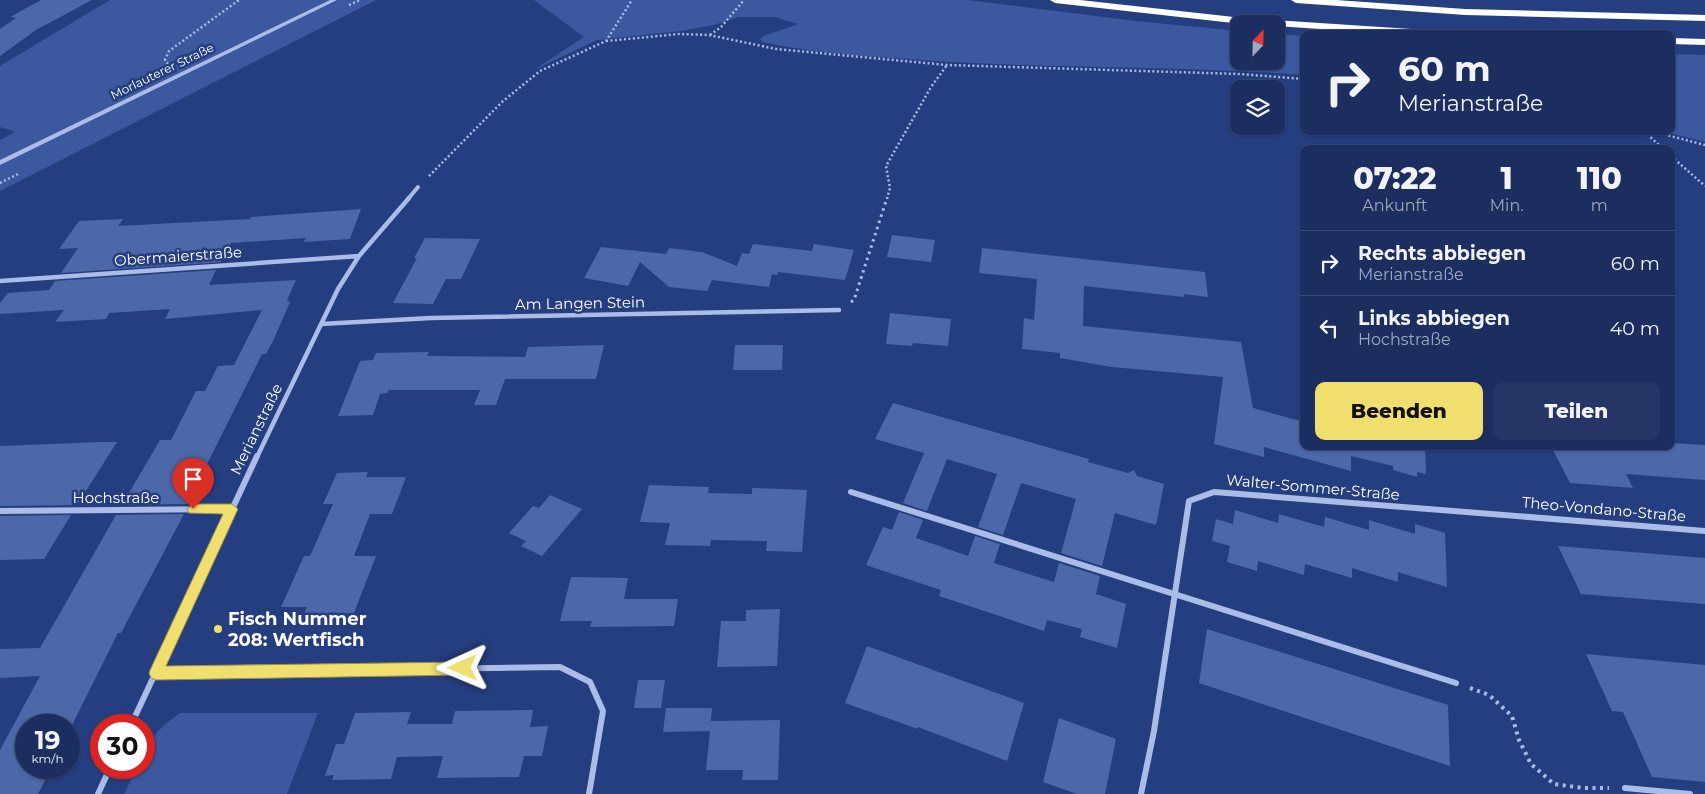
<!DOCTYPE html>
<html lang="de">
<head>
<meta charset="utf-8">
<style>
	body { margin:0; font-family:Montserrat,sans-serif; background:#253666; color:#f1f3f6; height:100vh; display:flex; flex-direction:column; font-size:19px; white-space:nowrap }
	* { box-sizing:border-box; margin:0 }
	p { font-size:16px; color:#a0a8bd }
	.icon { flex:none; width:28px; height:28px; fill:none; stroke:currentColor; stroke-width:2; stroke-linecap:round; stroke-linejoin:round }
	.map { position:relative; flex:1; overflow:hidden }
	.details { position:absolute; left:1300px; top:145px; width:375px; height:305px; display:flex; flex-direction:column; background:#1c2e60; border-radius:10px; box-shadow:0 1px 4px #0004,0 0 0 1px #3a4a75 }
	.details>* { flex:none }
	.hud { position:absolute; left:1300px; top:30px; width:375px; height:105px; border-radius:10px; box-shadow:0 1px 4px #0004,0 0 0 1px #3a4a75; background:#1c2e60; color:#f1f3f6; overflow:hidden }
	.needle { width:32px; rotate:22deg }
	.fabs { position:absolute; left:1230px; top:15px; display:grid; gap:10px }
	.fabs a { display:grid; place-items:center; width:55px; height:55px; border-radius:10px; background:#1c2e60; box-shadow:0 1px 4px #0004,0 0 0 1px #3a4a75; font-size:25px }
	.speed { position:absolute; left:15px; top:714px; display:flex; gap:10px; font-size:25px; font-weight:700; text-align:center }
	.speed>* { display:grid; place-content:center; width:65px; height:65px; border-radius:50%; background:#1c2e60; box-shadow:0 1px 4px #0004,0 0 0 1px #3a4a75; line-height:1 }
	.speed small { font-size:12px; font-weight:400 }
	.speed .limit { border:8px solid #d22; background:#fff; color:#111 }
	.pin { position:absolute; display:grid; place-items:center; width:42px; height:42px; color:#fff; margin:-51px -21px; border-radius:50% 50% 50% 0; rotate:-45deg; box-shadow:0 0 5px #0007 }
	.pin .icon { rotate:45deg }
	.me { position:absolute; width:55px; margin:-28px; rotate:269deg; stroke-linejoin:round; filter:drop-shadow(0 0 4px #0008) }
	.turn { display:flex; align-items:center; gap:18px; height:105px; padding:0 15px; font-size:22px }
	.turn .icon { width:65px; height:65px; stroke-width:2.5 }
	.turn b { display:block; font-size:35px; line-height:42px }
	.eta { display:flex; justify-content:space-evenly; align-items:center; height:85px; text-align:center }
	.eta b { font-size:30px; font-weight:800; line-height:35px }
	.button { display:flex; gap:10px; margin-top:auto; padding:10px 15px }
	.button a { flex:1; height:58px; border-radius:10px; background:#f0df6f; color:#111; font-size:20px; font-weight:800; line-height:58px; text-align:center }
	.button a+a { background:#253666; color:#f1f3f6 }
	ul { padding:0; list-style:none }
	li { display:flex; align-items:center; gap:15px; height:65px; padding:0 15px; border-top:1px solid #3a4a75 }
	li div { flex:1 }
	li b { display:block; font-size:19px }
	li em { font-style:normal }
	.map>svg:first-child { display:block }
	.green { fill:#3c589f }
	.building { fill:#4d68a8 }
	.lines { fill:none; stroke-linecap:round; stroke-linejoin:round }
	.path-far2 { stroke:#abbce6; stroke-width:2.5; stroke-dasharray:2 2.5; stroke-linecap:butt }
	.path-far1 { stroke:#abbce6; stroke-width:3; stroke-dasharray:2.5 4; stroke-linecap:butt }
	.path { stroke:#abbce6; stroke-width:4; stroke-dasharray:3 4.5; stroke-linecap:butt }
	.minor-far2 { stroke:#abbce6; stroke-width:4 }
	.minor-far1 { stroke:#abbce6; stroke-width:4.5 }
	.minor { stroke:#abbce6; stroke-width:6 }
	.tertiary { fill:#abbce6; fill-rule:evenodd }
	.motorway { fill:#fff; fill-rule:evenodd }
	.route { fill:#f0df6f; stroke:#9c9148 }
	.poi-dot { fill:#f0df6f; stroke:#253e80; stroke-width:2 }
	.labels { text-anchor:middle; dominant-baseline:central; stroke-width:5; stroke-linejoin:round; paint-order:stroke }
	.far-street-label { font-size:12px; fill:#fff; stroke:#253e80 }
	.street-label { font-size:15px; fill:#fff; stroke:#253e80 }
	.near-poi-label { font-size:18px; font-weight:bold; fill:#fff; stroke:#253e80; text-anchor:start }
</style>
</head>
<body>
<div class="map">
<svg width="1705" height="794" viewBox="0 0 1705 794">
	<rect width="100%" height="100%" fill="#253e80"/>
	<path class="green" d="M 110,0 L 376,0 L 0,191 L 0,140 L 15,132 L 0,127 L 0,66 Z
		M 534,0 L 968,0 L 1136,21 L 1239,31 L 1239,61 L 1276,61 L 1276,34 L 1304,36 L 1304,75 C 1172,65 1040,69 908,59 C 859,56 810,52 762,42 L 760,39 L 764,36 L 798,24 L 775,17 L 738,17 L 714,25 L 681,31 L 597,40 L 532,71 L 584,37 Z
		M 1671,54 L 1705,55 L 1705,142 L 1662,131 L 1671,131 Z
		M 180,713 L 318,713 L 287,794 L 124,794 L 137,768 L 144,768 C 144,740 160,728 180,713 Z"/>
	<path class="building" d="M 41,0 L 92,0 L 36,30 L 0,56 L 0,29 L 16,18 L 10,17 Z
		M 361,209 L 350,239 L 304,242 L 306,238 L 231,243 L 221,262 L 61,273 L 78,248 L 59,249 L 79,221 L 123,219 L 118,226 L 250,219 L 251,217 Z
		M 892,235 L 935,240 L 931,262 L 887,257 Z
		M 425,238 L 480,239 L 461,279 L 446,279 L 433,304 L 393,303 L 417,258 L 414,258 Z
		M 753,244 L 812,251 L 814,244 L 854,250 L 845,280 L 778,272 L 777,275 L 772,274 L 769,287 L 712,280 L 707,291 L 669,287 L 640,262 L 628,286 L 584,278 L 601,247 L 666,254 L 669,248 L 702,252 L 737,266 L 742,253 L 749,254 Z
		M 982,248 L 1205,272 L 1208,297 L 1184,294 L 1184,297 L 1084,286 L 1083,326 L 1241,342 L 1253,408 L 1304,422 L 1304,446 L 1425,446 L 1426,474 L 1417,472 L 1417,477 L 1393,470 L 1393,466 L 1351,456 L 1351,471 L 1264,447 L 1264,457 L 1214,444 L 1223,377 L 1112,367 L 1060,358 L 1060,353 L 1022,349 L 1024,318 L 1034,320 L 1037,279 L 979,273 Z
		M 216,270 L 209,285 L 296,280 L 287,300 L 290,302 L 272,343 L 266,354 L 262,354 L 187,504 L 122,505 L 160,440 L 171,440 L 196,391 L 205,391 L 218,366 L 234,365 L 262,310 L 165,319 L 170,309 L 109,313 L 106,319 L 55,322 L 64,310 L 0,314 L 0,303 L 8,293 L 49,290 L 55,281 Z
		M 890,313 L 951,319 L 948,346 L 913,343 L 912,346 L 886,344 Z
		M 604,345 L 596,379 L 505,379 L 496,405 L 474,405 L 480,390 L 389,390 L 387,393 L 380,394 L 373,415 L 338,416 L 360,361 L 373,360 L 376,353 L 429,352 L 427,356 L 525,357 L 528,347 Z
		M 735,345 L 783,345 L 782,370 L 733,370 Z
		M 893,403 L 1089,459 L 1088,462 L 1128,473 L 1134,470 L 1137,476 L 1164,484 L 1156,525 L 1115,513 L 1102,566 L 1061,553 L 1076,499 L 1021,483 L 1003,535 L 978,527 L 997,474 L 947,459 L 927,511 L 903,503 L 924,453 L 875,439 Z
		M 101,442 L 117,442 L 77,505 L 0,506 L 0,446 Z
		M 1671,443 L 1705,445 L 1705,480 L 1626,474 L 1633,488 L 1570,483 L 1551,446 L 1671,446 Z
		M 368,472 L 366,477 L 406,477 L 392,514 L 370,514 L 354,556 L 376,556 L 354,613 L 304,614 L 307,607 L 281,607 L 304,556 L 310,556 L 333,504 L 323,504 L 337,473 Z
		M 649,485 L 709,487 L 708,493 L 752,494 L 752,488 L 807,490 L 802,552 L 766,551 L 767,541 L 711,540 L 710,546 L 665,545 L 670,523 L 640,522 Z
		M 550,495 L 582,509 L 542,556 L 521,546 L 526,541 L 509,533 L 533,506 L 539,508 Z
		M 1235,510 L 1278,523 L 1279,514 L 1324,527 L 1325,517 L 1369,530 L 1369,520 L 1415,534 L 1415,524 L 1445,533 L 1447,587 L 1398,572 L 1398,582 L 1352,568 L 1352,578 L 1305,564 L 1304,575 L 1258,561 L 1257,571 L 1227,562 L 1230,546 L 1212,541 L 1216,519 L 1233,524 Z
		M 899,512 L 923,520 L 916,538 L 968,556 L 975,536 L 1000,544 L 994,563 L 1054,582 L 1059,563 L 1100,576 L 1096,594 L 1126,604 L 1117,648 L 1080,637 L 1082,629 L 1047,620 L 1044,631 L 939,596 L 941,590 L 866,565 L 883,527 L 892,530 Z
		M 184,514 L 121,633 L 118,633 L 72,725 L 26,725 L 26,768 L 51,768 L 38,794 L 0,794 L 0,750 L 40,676 L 0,678 L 0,649 L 40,648 L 116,515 Z
		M 71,515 L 44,559 L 0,560 L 0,516 Z
		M 1558,546 L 1705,558 L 1705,604 L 1581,594 Z
		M 571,577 L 628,578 L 624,599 L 678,599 L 674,626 L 590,627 L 592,621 L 560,621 Z
		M 780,609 L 777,666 L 717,667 L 721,621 L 746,621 L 746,610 Z
		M 1207,629 L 1448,705 L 1450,766 L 1199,683 Z
		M 867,646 L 1024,703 L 1007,761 L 918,727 L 918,729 L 845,703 Z
		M 1586,654 L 1705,665 L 1705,782 L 1652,777 L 1623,712 L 1612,711 Z
		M 638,680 L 665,680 L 661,708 L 634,708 Z
		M 666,708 L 712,708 L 710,731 L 663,732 Z
		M 533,710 L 530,727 L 548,726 L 542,756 L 524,756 L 519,777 L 437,778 L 443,756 L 397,757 L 391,779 L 332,780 L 334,775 L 325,776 L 336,744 L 344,744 L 355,713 L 411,712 L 407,724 L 452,724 L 455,711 Z
		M 1059,718 L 1116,739 L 1105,794 L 1077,794 L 1043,782 Z
		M 780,720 L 778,780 L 742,780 L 743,770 L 706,770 L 711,721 Z"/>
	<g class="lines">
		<path class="path-far2" d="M 349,5 L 360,0
			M 710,35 L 721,27 L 744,0
			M 606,41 L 679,34 L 709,35 L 776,49 L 947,65 L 1240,74 L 1304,79
			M 168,64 L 165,60 L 169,51 L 239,0
			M 1644,131 L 1663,149
			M 1651,131 L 1705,145
			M 1671,156 L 1705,186
			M 429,176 L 502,102 L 540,71 L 606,41 L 632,0
			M 0,183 L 20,173
			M 887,199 L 890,188 L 886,166 L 931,87 L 947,65"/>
		<path class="path-far1" d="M 851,302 L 854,300 L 887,198"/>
		<path class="path" d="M 1470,688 L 1489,695 L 1512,716 L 1519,740 L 1531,764 L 1554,784 L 1583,788 L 1609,788"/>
		<path class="minor-far2" d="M 408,199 L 418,187"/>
		<path class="minor-far1" d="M 0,281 L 359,256
			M 321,324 L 431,318 L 839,310
			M 257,457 L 338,289 L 359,256 L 409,198"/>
		<path class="minor" d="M 851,492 L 1456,683
			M 0,511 L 232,509
			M 156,673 L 560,667 L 590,682 L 603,711 L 589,794
			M 131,725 L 257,456
			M 1625,788 L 1690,794
			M 98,794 L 110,768
			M 1141,794 L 1154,731 L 1189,501 L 1214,492 L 1705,531"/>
		<path class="tertiary" d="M 330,0 L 337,0 L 0,165 L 0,160 Z"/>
		<path class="motorway" d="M 1050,0 L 1080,0 L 1243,18 L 1442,31 L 1447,34 L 1393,34 L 1276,26 L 1276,24 L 1242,24 L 1055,3 Z
			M 1291,0 L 1336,0 L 1465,9 L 1705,15 L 1705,21 L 1465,15 L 1296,3 Z
			M 1671,38 L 1705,39 L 1705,45 L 1671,44 Z"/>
	</g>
	<path class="route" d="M 193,504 L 232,504 L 238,509 L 166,666 L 463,662 L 468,664 L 471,668 L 468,673 L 463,675 L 156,680 L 151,678 L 149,673 L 151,668 L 223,514 L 189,513 L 187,509 Z"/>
	<circle class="poi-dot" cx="218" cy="629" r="5"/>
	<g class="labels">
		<g class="far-street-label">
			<text transform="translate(162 71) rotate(-26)">Morlauterer Straße</text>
		</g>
		<g class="street-label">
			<text transform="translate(178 256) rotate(-4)">Obermaierstraße</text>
			<text transform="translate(580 303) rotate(-1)">Am Langen Stein</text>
			<text transform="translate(256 429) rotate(-64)">Merianstraße</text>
			<text transform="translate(1313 487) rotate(5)">Walter-Sommer-Straße</text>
			<text x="116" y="497">Hochstraße</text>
			<text transform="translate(1604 509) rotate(5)">Theo-Vondano-Straße</text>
		</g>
		<g class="near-poi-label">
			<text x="228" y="619">Fisch Nummer<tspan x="228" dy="21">208: Wertfisch</tspan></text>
		</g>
	</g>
</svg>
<div class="fabs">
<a><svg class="needle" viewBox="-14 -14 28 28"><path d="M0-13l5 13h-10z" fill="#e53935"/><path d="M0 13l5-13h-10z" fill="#a0a8bd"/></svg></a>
<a><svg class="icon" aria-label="layers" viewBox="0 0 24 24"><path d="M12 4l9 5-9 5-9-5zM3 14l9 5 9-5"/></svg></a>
</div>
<div class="speed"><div>19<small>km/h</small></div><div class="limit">30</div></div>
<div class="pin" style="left:193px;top:509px;background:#d93025"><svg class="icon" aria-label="arrive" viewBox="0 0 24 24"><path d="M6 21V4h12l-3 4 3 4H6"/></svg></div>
<svg class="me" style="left:463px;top:668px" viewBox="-20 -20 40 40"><path d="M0-17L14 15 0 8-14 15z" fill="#f0df6f" stroke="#fff" stroke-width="4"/></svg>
<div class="hud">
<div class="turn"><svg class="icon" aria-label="right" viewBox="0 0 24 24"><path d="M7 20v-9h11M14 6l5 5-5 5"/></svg><div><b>60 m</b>Merianstraße</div></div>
</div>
<section class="details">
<div class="eta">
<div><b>07:22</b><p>Ankunft</p></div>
<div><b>1</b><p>Min.</p></div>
<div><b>110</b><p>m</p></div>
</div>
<ul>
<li><svg class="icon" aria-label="right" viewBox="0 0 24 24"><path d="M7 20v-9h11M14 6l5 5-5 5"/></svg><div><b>Rechts abbiegen</b><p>Merianstraße</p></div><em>60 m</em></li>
<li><svg class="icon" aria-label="left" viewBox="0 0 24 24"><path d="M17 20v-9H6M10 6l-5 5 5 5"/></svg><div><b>Links abbiegen</b><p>Hochstraße</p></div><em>40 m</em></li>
</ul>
<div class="button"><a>Beenden</a><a>Teilen</a></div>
</section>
</div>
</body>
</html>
